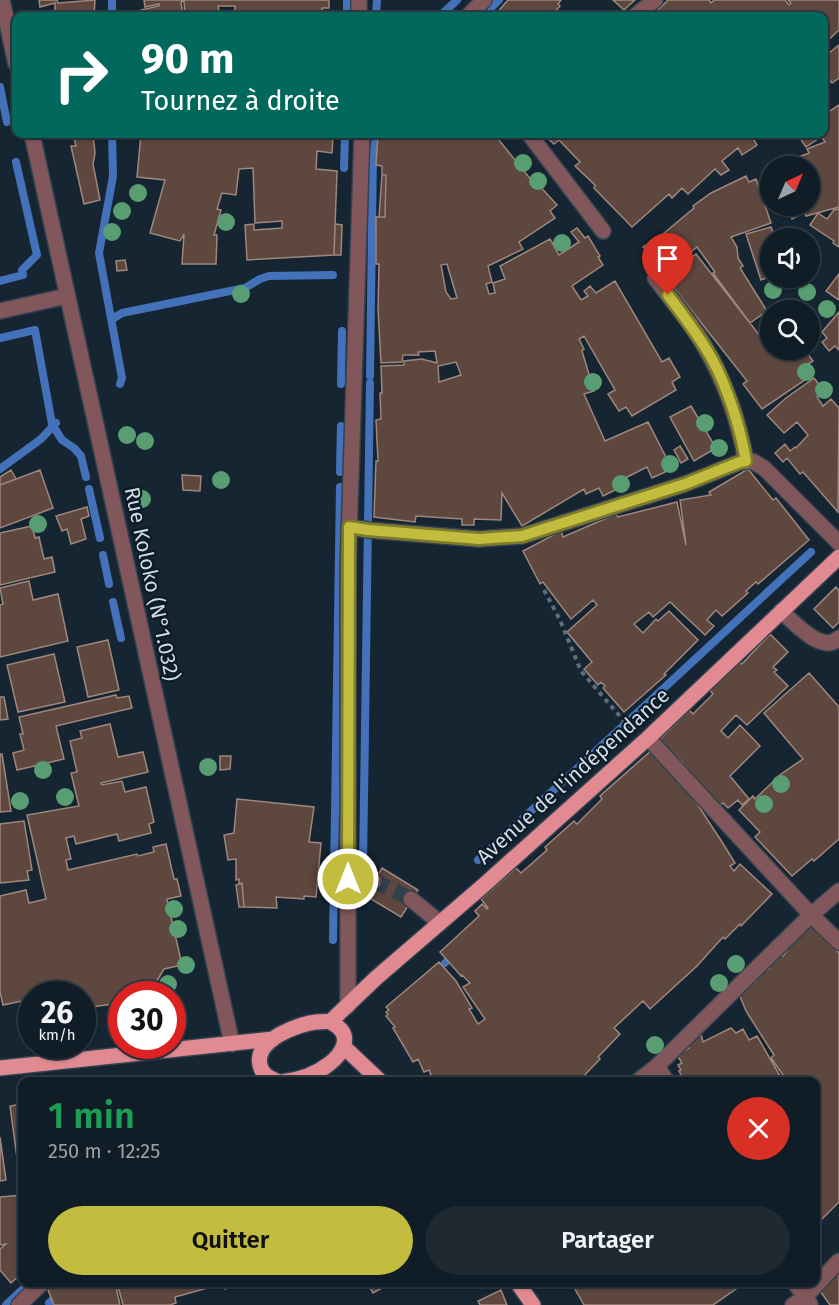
<!DOCTYPE html>
<html lang="fr">
<head>
<meta charset="utf-8">
<style>
	body { margin:0; font-family:"Fira Sans",sans-serif; background:#1e2932; color:#f1f3f6; height:100vh; display:flex; flex-direction:column; font-size:22px; white-space:nowrap }
	* { box-sizing:border-box; margin:0 }
	p { font-size:20px; color:#9ca1a7 }
	.icon { flex:none; width:33px; height:33px; fill:none; stroke:currentColor; stroke-width:2; stroke-linecap:round; stroke-linejoin:round }
	.map { position:relative; flex:1; overflow:hidden }
	.details { position:absolute; left:18px; top:1077px; width:802px; height:210px; display:flex; flex-direction:column; background:#101c26; border-radius:12px; box-shadow:0 2px 4px #0004,0 0 0 2px #303a43 }
	.details>* { flex:none }
	.hud { position:absolute; left:12px; top:12px; width:816px; height:126px; border-radius:12px; box-shadow:0 2px 4px #0004,0 0 0 2px #303a43; background:#00695c; color:#fff; overflow:hidden }
	.needle { width:39px; rotate:44deg }
	.fabs { position:absolute; left:760px; top:156px; display:grid; gap:12px }
	.fabs a { display:grid; place-items:center; width:60px; height:60px; border-radius:50%; background:#101c26; box-shadow:0 2px 4px #0004,0 0 0 2px #303a43; font-size:30px }
	.speed { position:absolute; left:18px; top:981px; display:flex; gap:12px; font-size:30px; font-weight:700; text-align:center }
	.speed>* { display:grid; place-content:center; width:78px; height:78px; border-radius:50%; background:#101c26; box-shadow:0 2px 4px #0004,0 0 0 2px #303a43; line-height:1 }
	.speed small { font-size:15px; font-weight:400 }
	.speed .limit { border:9px solid #d22; background:#fff; color:#111 }
	.pin { position:absolute; display:grid; place-items:center; width:51px; height:51px; color:#fff; margin:-62px -26px; border-radius:50% 50% 50% 0; rotate:-45deg; box-shadow:0 0 6px #0007 }
	.pin .icon { rotate:45deg }
	.me { position:absolute; width:66px; margin:-33px; rotate:0deg; stroke-linejoin:round; filter:drop-shadow(0 0 4px #0008) }
	.turn { display:flex; align-items:center; gap:21px; height:126px; padding:0 30px; font-size:27px }
	.turn .icon { width:78px; height:78px; stroke-width:2.5 }
	.turn b { display:block; font-size:42px; line-height:51px }
	.round { display:grid; place-items:center; flex:none; width:63px; height:63px; border-radius:32px; background:#1e2932 }
	.head { display:flex; align-items:center; justify-content:space-between; height:102px; padding:0 30px }
	h1 { font-size:36px; font-weight:600; line-height:45px; color:#1e9e55 }
	.primary-button { display:flex; gap:12px; margin-top:auto; padding:12px 30px }
	.primary-button a { flex:1; height:69px; border-radius:36px; background:#c2bd3f; color:#111; font-size:24px; font-weight:600; line-height:69px; text-align:center }
	.primary-button a+a { background:#1e2932; color:#f1f3f6 }
	.map>svg:first-child { display:block }
	.lines { fill:none; stroke-linecap:round; stroke-linejoin:round }
	.stream { stroke:#4371ba; stroke-width:8 }
	.building { fill:#5d473e; stroke:#a0877d; stroke-width:1.5; fill-rule:evenodd }
	.minor-tunnel { stroke:#31404d; stroke-width:15; stroke-dasharray:15 8; stroke-linecap:butt }
	.minor-casing { stroke:#33424f; stroke-width:18 }
	.major-casing { stroke:#33424f; stroke-width:18 }
	.path { stroke:#616e7a; stroke-width:4; stroke-dasharray:4.5 4.5; stroke-linecap:butt }
	.minor { stroke:#82575b; stroke-width:15 }
	.major { stroke:#e18a92; stroke-width:15 }
	.tree { fill:#599d73 }
	.route-casing { stroke:#7e7b29; stroke-width:15 }
	.route { stroke:#c2bd3f; stroke-width:10 }
	.labels { text-anchor:middle; dominant-baseline:central; stroke-width:4.5; stroke-linejoin:round; paint-order:stroke }
	.street-label { font-size:21px; fill:#d2dce5; stroke:#0c1b28 }
</style>
</head>
<body>
<div class="map">
<svg width="839" height="1305" viewBox="0 0 839 1305">
	<rect width="100%" height="100%" fill="#152532"/>
	<g class="lines">
		<path class="stream" d="M 112,16 L 112,0
			M 347,16 L 347,0
			M 376,16 L 377,0
			M 440,16 L 457,0
			M 482,16 L 499,0
			M 0,87 L 7,122
			M 112,134 L 113,176 L 99,253 L 122,378 L 120,384
			M 344,168 L 345,134
			M 0,281 L 23,275 L 22,270 L 37,255 L 16,162
			M 114,318 L 122,313 L 245,288 L 260,279 L 269,276 L 333,275
			M 0,338 L 35,330 L 52,424
			M 370,376 L 373,153 L 377,134
			M 341,384 L 342,331
			M 55,429 L 62,440 L 74,448 L 81,456 L 86,477
			M 0,469 L 41,439 L 56,423
			M 340,472 L 341,426
			M 89,489 L 100,538
			M 103,555 L 109,584
			M 113,602 L 121,638
			M 478,860 L 811,552
			M 363,867 L 370,383
			M 333,940 L 340,487
			M 445,963 L 455,953
			M 49,1303 L 59,1294
			M 6,1305 L 22,1290"/>
	</g>
	<path class="building" d="M 39,0 L 57,0 L 58,3 L 95,0 L 94,16 L 55,16 L 55,3 L 40,7 Z
		M 144,0 L 329,0 L 329,8 L 322,8 L 322,16 L 270,16 L 235,15 L 235,6 L 218,6 L 220,16 L 185,16 L 184,1 L 181,2 L 183,16 L 142,16 L 141,10 L 159,6 L 159,4 L 145,7 Z
		M 508,0 L 561,0 L 558,4 L 560,6 L 551,16 L 494,16 Z
		M 613,0 L 635,0 L 624,10 Z
		M 668,0 L 709,0 L 711,3 L 714,0 L 785,0 L 789,5 L 791,3 L 788,0 L 839,0 L 839,30 L 824,44 L 824,16 L 652,16 Z
		M 839,45 L 839,78 L 832,83 L 824,72 L 824,57 Z
		M 839,105 L 839,207 L 806,216 L 801,206 L 810,206 L 810,166 L 775,166 L 809,153 L 807,149 L 825,142 L 820,134 L 824,134 L 824,115 Z
		M 73,134 L 93,134 L 95,153 L 93,164 L 100,200 L 84,204 L 71,146 L 76,146 Z
		M 141,134 L 333,134 L 332,153 L 317,151 L 316,169 L 337,171 L 334,255 L 247,260 L 245,225 L 254,224 L 254,230 L 282,228 L 282,221 L 255,223 L 253,168 L 239,169 L 236,195 L 222,193 L 217,209 L 221,210 L 214,235 L 217,235 L 216,264 L 182,264 L 184,234 L 180,241 L 150,233 L 165,180 L 137,177 Z
		M 378,134 L 494,134 L 536,186 L 538,184 L 557,205 L 550,211 L 555,218 L 519,242 L 523,249 L 488,266 L 492,282 L 486,284 L 489,294 L 495,293 L 493,283 L 505,279 L 500,266 L 550,239 L 559,255 L 579,242 L 571,232 L 577,228 L 585,238 L 588,236 L 600,256 L 598,257 L 603,265 L 572,286 L 581,300 L 588,296 L 584,291 L 590,286 L 596,293 L 615,281 L 662,362 L 669,358 L 680,377 L 672,382 L 676,390 L 632,416 L 626,407 L 619,411 L 608,394 L 615,390 L 584,336 L 579,339 L 584,349 L 582,351 L 594,391 L 584,394 L 605,441 L 648,422 L 672,469 L 652,478 L 647,467 L 615,483 L 617,489 L 603,496 L 599,488 L 586,494 L 584,489 L 522,526 L 502,493 L 501,520 L 474,519 L 474,525 L 462,525 L 462,519 L 416,516 L 415,522 L 374,517 L 376,461 L 378,461 L 376,420 L 381,419 L 380,393 L 382,393 L 381,366 L 404,365 L 404,361 L 422,359 L 437,363 L 435,351 L 418,352 L 419,355 L 403,355 L 402,362 L 381,363 L 378,309 L 379,264 L 376,264 L 376,217 L 385,217 L 386,175 L 382,175 L 382,166 L 376,165 ZM 456,362 L 461,375 L 439,382 L 438,366 Z
		M 543,134 L 753,134 L 751,135 L 757,145 L 742,155 L 738,148 L 722,161 L 729,170 L 721,175 L 715,169 L 688,194 L 682,188 L 672,198 L 669,194 L 632,227 L 594,188 L 595,185 L 575,166 L 580,162 L 559,140 L 554,144 Z
		M 804,134 L 821,134 L 822,136 L 806,147 L 799,137 Z
		M 382,175 L 386,175 L 385,217 L 379,217 Z
		M 746,176 L 749,182 L 756,179 L 771,223 L 731,237 L 737,247 L 738,258 L 743,266 L 740,268 L 767,311 L 750,323 L 713,273 L 715,272 L 697,247 L 664,273 L 643,247 L 663,234 L 694,208 L 693,206 L 711,193 Z
		M 779,206 L 795,206 L 798,216 L 792,219 L 788,208 L 781,211 Z
		M 839,209 L 839,247 L 833,243 L 834,241 L 810,225 L 818,213 L 827,219 L 834,210 Z
		M 335,224 L 342,225 L 341,255 L 334,255 Z
		M 771,227 L 775,238 L 771,238 L 771,276 L 761,280 L 746,234 Z
		M 696,254 L 778,359 L 789,351 L 791,354 L 798,350 L 805,350 L 813,361 L 802,368 L 809,377 L 762,409 L 743,384 L 747,381 L 666,278 Z
		M 125,260 L 127,270 L 117,271 L 116,261 Z
		M 447,264 L 457,298 L 451,299 L 446,292 L 441,265 Z
		M 839,274 L 839,300 L 826,291 Z
		M 839,312 L 839,350 L 835,346 L 829,351 L 822,342 L 827,338 L 822,332 Z
		M 814,378 L 824,391 L 817,397 L 823,406 L 831,399 L 839,408 L 838,512 L 803,472 L 800,474 L 787,458 L 783,462 L 775,453 L 785,444 L 790,451 L 795,447 L 796,448 L 808,435 L 797,422 L 784,433 L 767,415 L 786,398 Z
		M 691,406 L 716,448 L 694,461 L 670,417 Z
		M 680,446 L 688,459 L 681,463 L 674,450 Z
		M 748,469 L 773,500 L 776,498 L 809,540 L 758,584 L 756,582 L 746,591 L 748,593 L 722,616 L 716,610 L 707,620 L 714,626 L 705,635 L 670,602 L 653,617 L 649,612 L 634,624 L 643,633 L 656,619 L 658,621 L 669,611 L 698,640 L 664,674 L 666,675 L 624,712 L 603,688 L 605,686 L 601,682 L 598,685 L 584,669 L 592,662 L 567,632 L 597,605 L 593,600 L 571,619 L 543,582 L 540,584 L 523,551 L 561,531 L 563,537 L 616,514 L 618,517 L 677,502 L 686,545 L 680,500 L 711,495 L 709,492 Z
		M 11,470 L 16,479 L 0,485 L 0,477 Z
		M 40,470 L 53,508 L 0,528 L 0,485 Z
		M 182,475 L 201,476 L 200,491 L 183,490 Z
		M 87,507 L 89,516 L 81,519 L 86,539 L 71,544 L 67,529 L 62,531 L 56,516 Z
		M 32,526 L 35,538 L 39,537 L 44,559 L 52,557 L 55,572 L 0,585 L 0,533 Z
		M 29,581 L 33,600 L 58,594 L 68,641 L 0,657 L 0,605 L 3,604 L 0,588 Z
		M 836,587 L 839,591 L 839,622 L 833,628 L 814,609 Z
		M 770,634 L 788,652 L 773,667 L 777,670 L 774,672 L 788,686 L 747,725 L 736,715 L 721,731 L 728,738 L 740,725 L 760,746 L 730,776 L 749,799 L 742,805 L 738,800 L 728,808 L 723,803 L 719,806 L 679,767 L 683,763 L 659,740 L 689,710 L 693,714 L 713,694 L 710,690 L 740,662 L 742,664 Z
		M 108,640 L 119,690 L 88,697 L 77,647 Z
		M 54,654 L 65,702 L 18,712 L 7,665 Z
		M 809,673 L 839,707 L 839,839 L 814,861 L 812,859 L 792,876 L 755,837 L 760,832 L 739,810 L 753,796 L 755,799 L 781,774 L 803,759 L 764,713 Z
		M 116,695 L 117,698 L 129,696 L 132,708 L 56,726 L 64,759 L 17,770 L 13,753 L 24,750 L 20,734 L 23,734 L 19,717 Z
		M 0,697 L 4,697 L 8,719 L 0,720 Z
		M 110,724 L 118,757 L 143,752 L 148,772 L 101,783 L 102,785 L 122,781 L 125,792 L 146,787 L 154,822 L 149,824 L 151,833 L 119,841 L 117,834 L 76,844 L 74,836 L 66,838 L 71,859 L 66,860 L 68,870 L 137,854 L 138,856 L 154,852 L 153,847 L 166,844 L 174,879 L 177,879 L 181,896 L 167,899 L 182,965 L 164,969 L 149,994 L 122,994 L 122,1003 L 82,1008 L 82,994 L 32,994 L 32,999 L 3,1005 L 0,992 L 0,896 L 26,890 L 29,903 L 46,899 L 27,815 L 79,806 L 71,773 L 77,772 L 70,741 L 82,738 L 80,731 Z
		M 653,749 L 692,796 L 722,842 L 735,863 L 730,866 L 734,871 L 740,864 L 772,894 L 741,926 L 740,924 L 725,939 L 723,937 L 697,966 L 650,1009 L 643,1001 L 614,1028 L 620,1034 L 598,1057 L 600,1059 L 578,1082 L 434,1082 L 429,1070 L 424,1072 L 418,1059 L 413,1062 L 393,1028 L 395,1027 L 386,1016 L 388,1014 L 386,1012 L 389,1010 L 386,1007 L 439,962 L 456,981 L 472,1008 L 469,1009 L 478,1024 L 485,1019 L 463,987 L 470,983 L 462,975 L 461,976 L 440,952 L 479,916 L 475,911 L 482,904 L 487,909 L 488,908 L 481,899 L 516,868 L 521,873 L 547,850 L 545,847 L 574,821 L 577,824 L 602,799 L 600,796 Z
		M 0,754 L 2,754 L 11,811 L 0,812 Z
		M 220,756 L 231,756 L 230,769 L 220,770 Z
		M 237,799 L 314,807 L 309,842 L 321,843 L 316,897 L 304,896 L 304,899 L 276,897 L 277,908 L 244,907 L 242,883 L 239,884 L 239,879 L 236,880 L 236,859 L 228,860 L 224,835 L 234,833 Z
		M 24,821 L 32,870 L 27,871 L 29,880 L 0,883 L 0,824 Z
		M 382,868 L 418,890 L 401,917 L 366,896 Z
		M 242,883 L 244,907 L 239,907 L 236,885 Z
		M 813,923 L 839,953 L 839,1202 L 816,1225 L 816,1082 L 788,1082 L 771,1058 L 774,1055 L 746,1011 L 739,994 L 756,981 L 754,978 L 770,968 L 766,963 L 780,953 L 783,956 L 806,924 Z
		M 32,1015 L 32,1028 L 20,1030 L 18,1017 Z
		M 731,1028 L 736,1033 L 743,1029 L 749,1040 L 757,1036 L 783,1081 L 685,1082 L 679,1071 L 681,1070 L 678,1065 L 682,1063 L 677,1055 L 689,1048 L 686,1042 L 701,1034 L 703,1042 Z
		M 22,1104 L 22,1273 L 11,1283 L 0,1270 L 0,1249 L 6,1244 L 0,1245 L 0,1197 L 22,1195 L 10,1106 Z
		M 0,1137 L 6,1180 L 0,1181 Z
		M 839,1271 L 839,1305 L 830,1305 L 817,1287 Z
		M 52,1282 L 115,1282 L 120,1305 L 54,1305 L 46,1285 Z
		M 117,1282 L 243,1282 L 225,1289 L 222,1284 L 175,1297 L 176,1303 L 170,1305 L 123,1305 Z
		M 369,1282 L 381,1282 L 384,1287 L 373,1293 L 367,1283 Z
		M 571,1282 L 746,1282 L 713,1305 L 584,1305 Z
		M 501,1290 L 507,1305 L 480,1305 L 478,1301 Z"/>
	<g class="lines">
		<path class="minor-tunnel" d="M 374,881 L 411,899"/>
		<g class="minor-casing">
			<path id="minor" d="M 2,0 L 16,64
				M 359,0 L 359,16
				M 468,16 L 484,0
				M 635,16 L 655,0
				M 32,134 L 232,1044
				M 529,134 L 603,231
				M 655,278 C 672,301 692,323 705,347 C 725,382 739,422 746,461
				M 0,311 L 67,296
				M 349,527 L 368,530 L 479,539 L 522,536 L 685,484 L 740,462 L 752,461 L 764,468 L 839,543
				M 781,611 C 794,622 822,655 839,638
				M 648,738 L 811,915 L 839,942
				M 348,880 L 367,879 L 374,881
				M 411,899 L 440,923
				M 348,1006 L 348,567 L 362,134
				M 657,1066 L 667,1082
				M 637,1082 L 657,1066 L 811,915 L 839,891
				M 794,1282 L 810,1304
				M 19,1305 L 43,1282
				M 793,1305 L 804,1298 L 839,1261"/>
		</g>
		<g class="major-casing">
			<path id="major" d="M 331,1021 L 376,978 L 484,885 L 648,738 L 839,557
				M 344,1047 L 381,1082
				M 0,1068 L 273,1039
				M 279,1082 C 269,1078 262,1075 260,1065 C 254,1040 298,1024 316,1022 C 320,1022 327,1021 330,1022 C 331,1022 337,1026 338,1027 C 352,1038 341,1055 329,1064 C 315,1075 299,1080 282,1082
				M 517,1282 L 533,1305"/>
		</g>
		<path class="path" d="M 544,590 L 560,620 L 581,671 L 630,728"/>
		<use href="#minor" class="minor"/>
		<use href="#major" class="major"/>
	</g>
	<g class="tree">
		<circle cx="523" cy="163" r="9"/>
		<circle cx="538" cy="181" r="9"/>
		<circle cx="138" cy="193" r="9"/>
		<circle cx="122" cy="211" r="9"/>
		<circle cx="226" cy="222" r="9"/>
		<circle cx="112" cy="232" r="9"/>
		<circle cx="562" cy="243" r="9"/>
		<circle cx="773" cy="290" r="9"/>
		<circle cx="807" cy="292" r="9"/>
		<circle cx="241" cy="294" r="9"/>
		<circle cx="827" cy="309" r="9"/>
		<circle cx="806" cy="372" r="9"/>
		<circle cx="593" cy="382" r="9"/>
		<circle cx="824" cy="390" r="9"/>
		<circle cx="705" cy="423" r="9"/>
		<circle cx="127" cy="435" r="9"/>
		<circle cx="145" cy="441" r="9"/>
		<circle cx="719" cy="448" r="9"/>
		<circle cx="670" cy="464" r="9"/>
		<circle cx="221" cy="480" r="9"/>
		<circle cx="621" cy="484" r="9"/>
		<circle cx="142" cy="499" r="9"/>
		<circle cx="38" cy="524" r="9"/>
		<circle cx="208" cy="767" r="9"/>
		<circle cx="43" cy="770" r="9"/>
		<circle cx="781" cy="784" r="9"/>
		<circle cx="65" cy="797" r="9"/>
		<circle cx="20" cy="801" r="9"/>
		<circle cx="764" cy="804" r="9"/>
		<circle cx="174" cy="909" r="9"/>
		<circle cx="178" cy="929" r="9"/>
		<circle cx="736" cy="964" r="9"/>
		<circle cx="186" cy="965" r="9"/>
		<circle cx="719" cy="983" r="9"/>
		<circle cx="168" cy="984" r="9"/>
		<circle cx="655" cy="1045" r="9"/>
	</g>
	<g class="lines">
		<g class="route-casing">
			<path id="route" d="M 348,879 L 349,527 L 368,530 L 479,539 L 522,536 L 685,484 L 740,462 L 746,461 C 740,425 724,375 703,344 C 692,327 680,311 668,295"/>
		</g>
		<use href="#route" class="route"/>
	</g>
	<g class="labels">
		<g class="street-label">
			<text transform="translate(152 584) rotate(78)">Rue Koloko (N°1.032)</text>
			<text transform="translate(573 776) rotate(-42)">Avenue de l'indépendance</text>
		</g>
	</g>
</svg>
<div class="fabs">
<a><svg class="needle" viewBox="-14 -14 28 28"><path d="M0-13l5 13h-10z" fill="#e53935"/><path d="M0 13l5-13h-10z" fill="#9ca1a7"/></svg></a>
<a><svg class="icon" aria-label="sound" viewBox="0 0 24 24"><path d="M4 9h4l5-4v14l-5-4H4zM17 9q2 3 0 6"/></svg></a>
<a><svg class="icon" aria-label="search" viewBox="0 0 24 24"><circle cx="10" cy="10" r="6"/><path d="M15 15l6 6"/></svg></a>
</div>
<div class="speed"><div>26<small>km/h</small></div><div class="limit">30</div></div>
<div class="pin" style="left:668px;top:295px;background:#d93025"><svg class="icon" aria-label="arrive" viewBox="0 0 24 24"><path d="M6 21V4h12l-3 4 3 4H6"/></svg></div>
<svg class="me" style="left:348px;top:879px" viewBox="-20 -20 40 40"><circle r="17" fill="#c2bd3f" stroke="#fff" stroke-width="3"/><path d="M0-11L8 9 0 5-8 9z" fill="#fff"/></svg>
<div class="hud">
<div class="turn"><svg class="icon" aria-label="right" viewBox="0 0 24 24"><path d="M7 20v-9h11M14 6l5 5-5 5"/></svg><div><b>90 m</b>Tournez à droite</div></div>
</div>
<section class="details">
<div class="head"><div><h1>1 min</h1><p>250 m · 12:25</p></div><a class="round" style="background:#d93025;color:#fff"><svg class="icon" aria-label="close" viewBox="0 0 24 24"><path d="M6 6l12 12M18 6L6 18"/></svg></a></div>
<div class="primary-button"><a>Quitter</a><a>Partager</a></div>
</section>
</div>
</body>
</html>
